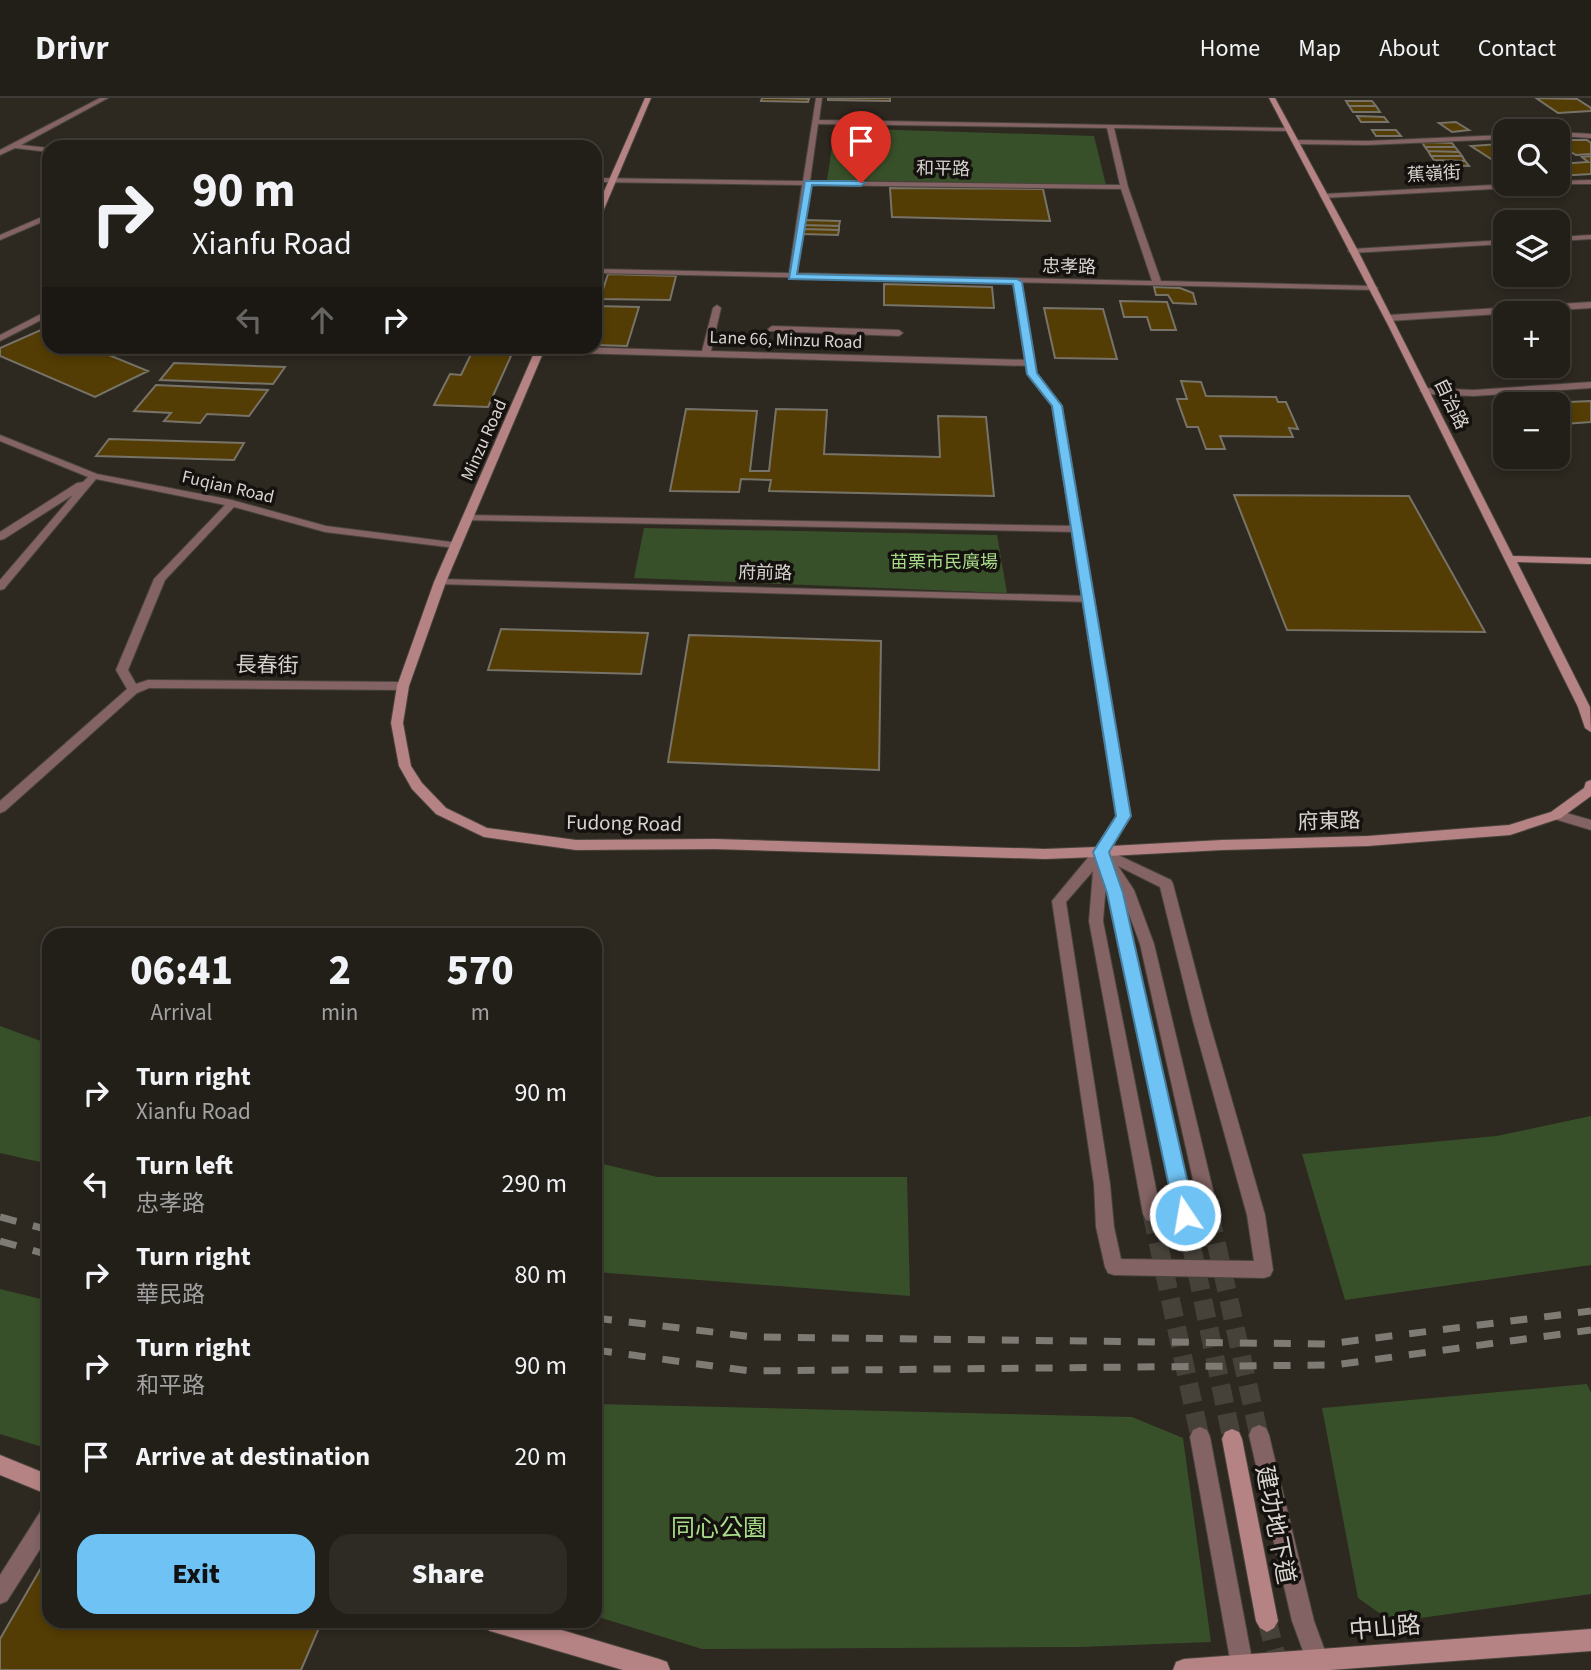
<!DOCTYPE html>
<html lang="en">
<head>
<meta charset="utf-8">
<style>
	body { margin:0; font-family:"Source Sans 3","Noto Sans TC",sans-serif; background:#2e2b25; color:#f1f3f6; height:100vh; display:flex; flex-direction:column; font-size:26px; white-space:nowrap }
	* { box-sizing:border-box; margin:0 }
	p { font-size:23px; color:#a2a2a2 }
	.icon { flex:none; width:38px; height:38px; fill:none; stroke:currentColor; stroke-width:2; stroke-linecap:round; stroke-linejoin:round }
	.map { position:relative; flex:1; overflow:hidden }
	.sheet { position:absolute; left:42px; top:830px; width:560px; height:700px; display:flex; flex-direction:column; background:#221e18; border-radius:21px; box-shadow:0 4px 10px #0003,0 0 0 2px #3f3c37 }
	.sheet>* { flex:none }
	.guide { position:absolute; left:42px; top:42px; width:560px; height:214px; border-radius:21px; box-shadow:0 4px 10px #0003,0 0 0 2px #3f3c37; background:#221e18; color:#f1f3f6; overflow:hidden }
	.fabs { position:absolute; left:1493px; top:21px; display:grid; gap:14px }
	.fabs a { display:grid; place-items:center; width:77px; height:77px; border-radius:14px; background:#221e18; box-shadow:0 4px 10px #0003,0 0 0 2px #3f3c37; font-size:35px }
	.pin { position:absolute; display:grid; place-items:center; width:60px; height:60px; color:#fff; margin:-72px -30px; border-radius:50% 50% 50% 0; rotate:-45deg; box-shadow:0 0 7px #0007 }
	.pin .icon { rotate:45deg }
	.me { position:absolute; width:77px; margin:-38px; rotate:348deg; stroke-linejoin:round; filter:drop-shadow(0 0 5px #0008) }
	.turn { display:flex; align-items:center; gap:24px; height:147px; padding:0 35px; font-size:32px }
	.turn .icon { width:91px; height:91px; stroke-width:2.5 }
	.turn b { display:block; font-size:49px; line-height:60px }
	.lanes { display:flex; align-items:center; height:66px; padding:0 35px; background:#0003; justify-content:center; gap:35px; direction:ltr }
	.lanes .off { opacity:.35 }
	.eta { display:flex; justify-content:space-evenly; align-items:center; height:119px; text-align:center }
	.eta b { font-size:42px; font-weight:800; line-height:49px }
	.primary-button { display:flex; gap:14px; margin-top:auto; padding:14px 35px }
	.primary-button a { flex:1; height:80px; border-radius:21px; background:#6fc2f4; color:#111; font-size:28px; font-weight:800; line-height:80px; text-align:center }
	.primary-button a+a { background:#2e2b25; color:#f1f3f6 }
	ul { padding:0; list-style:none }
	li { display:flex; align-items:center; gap:21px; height:91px; padding:0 35px }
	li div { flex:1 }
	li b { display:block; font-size:26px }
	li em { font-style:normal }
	header { display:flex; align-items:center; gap:42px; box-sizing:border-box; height:98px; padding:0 35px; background:#221e18; border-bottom:2px solid #3f3c37 }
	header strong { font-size:33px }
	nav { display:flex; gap:38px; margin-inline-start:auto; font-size:24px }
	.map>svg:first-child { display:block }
	.green { fill:#385029 }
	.building { fill:#543d04; stroke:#787368; stroke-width:2 }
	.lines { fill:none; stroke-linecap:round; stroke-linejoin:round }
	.street-tunnel { stroke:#46423a; stroke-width:19; stroke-dasharray:19 10; stroke-linecap:butt }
	.secondary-tunnel { stroke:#46423a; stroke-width:19; stroke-dasharray:19 10; stroke-linecap:butt }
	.street-casing { stroke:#48443c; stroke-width:2 }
	.secondary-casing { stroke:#48443c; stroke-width:2 }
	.street { fill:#836364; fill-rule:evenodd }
	.secondary { fill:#b68384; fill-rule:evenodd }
	.rail { stroke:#7e7a74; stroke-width:7; stroke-dasharray:17 17; stroke-linecap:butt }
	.route { fill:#6fc2f4; stroke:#487e9f; stroke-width:2 }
	.labels { text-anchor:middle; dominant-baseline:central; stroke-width:7; stroke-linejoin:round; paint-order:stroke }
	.far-street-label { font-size:18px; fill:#d7d4cf; stroke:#14110e }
	.far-park-label { font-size:18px; fill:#a8dc89; stroke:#14110e }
	.street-label { font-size:21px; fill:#d7d4cf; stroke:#14110e }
	.near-street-label { font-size:24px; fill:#d7d4cf; stroke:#14110e }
	.near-park-label { font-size:24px; fill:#a8dc89; stroke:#14110e }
</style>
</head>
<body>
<header>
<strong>Drivr</strong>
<nav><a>Home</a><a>Map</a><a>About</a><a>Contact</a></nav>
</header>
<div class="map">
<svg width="1591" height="1572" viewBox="0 0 1591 1572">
	<rect width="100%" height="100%" fill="#2d2820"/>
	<path class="green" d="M 835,30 L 1094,38 L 1106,87 L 827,82 Z
		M 644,430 L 997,437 L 1007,495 L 634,480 Z
		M 0,928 L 49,946 L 49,1066 L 0,1055 Z
		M 1591,1018 L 1591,1167 L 1345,1202 L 1302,1056 L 1497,1038 Z
		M 595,1064 L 657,1079 L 907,1079 L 910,1198 L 595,1174 Z
		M 0,1191 L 49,1203 L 49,1351 L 0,1336 Z
		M 1587,1286 L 1591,1295 L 1591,1496 L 1392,1524 L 1358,1500 L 1322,1310 Z
		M 595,1306 L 1132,1319 L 1183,1340 L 1211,1544 L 1080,1549 L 702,1551 L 595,1518 Z"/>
	<path class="building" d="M 762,0 L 777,0 L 809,1 L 808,4 L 761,3 Z
		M 828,0 L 890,0 L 890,3 L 828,2 Z
		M 1536,0 L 1577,1 L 1591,10 L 1591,13 L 1558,15 Z
		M 1346,3 L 1372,3 L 1376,8 L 1349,8 Z
		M 1349,8 L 1376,8 L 1380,14 L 1353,14 Z
		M 1357,18 L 1384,19 L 1388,24 L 1361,24 Z
		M 1456,24 L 1469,32 L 1452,34 L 1439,25 Z
		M 1372,32 L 1396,32 L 1401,38 L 1376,38 Z
		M 1558,42 L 1587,42 L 1591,45 L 1591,56 L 1576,57 L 1566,51 L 1558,51 Z
		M 1422,44 L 1452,45 L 1455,49 L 1425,49 Z
		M 1501,46 L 1505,48 L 1505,70 L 1471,48 Z
		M 1425,49 L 1455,49 L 1459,54 L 1428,53 Z
		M 1428,53 L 1459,54 L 1462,58 L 1431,58 Z
		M 1431,58 L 1462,58 L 1465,63 L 1434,62 Z
		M 1591,58 L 1591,76 L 1558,78 L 1558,66 L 1588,64 L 1582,59 Z
		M 1434,62 L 1465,63 L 1469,68 L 1438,67 Z
		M 890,90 L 1043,91 L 1050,123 L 892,119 Z
		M 804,122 L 840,123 L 839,128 L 803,127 Z
		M 803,127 L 839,128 L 839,132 L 803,131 Z
		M 803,131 L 839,132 L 838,137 L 802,136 Z
		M 608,176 L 676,178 L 670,202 L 600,201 Z
		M 884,186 L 992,189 L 994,210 L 884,207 Z
		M 1154,189 L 1180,190 L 1193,195 L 1196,206 L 1173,205 L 1168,197 L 1156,197 Z
		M 1120,203 L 1167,204 L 1176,232 L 1151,232 L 1147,219 L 1124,219 Z
		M 595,208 L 639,209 L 627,248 L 595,247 Z
		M 1044,210 L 1103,211 L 1117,261 L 1055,260 Z
		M 43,231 L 49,233 L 49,248 L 87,248 L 148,273 L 95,299 L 0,258 L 0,250 Z
		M 217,248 L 291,248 L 285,257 L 212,255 Z
		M 475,248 L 515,249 L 488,309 L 434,307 L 450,276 L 461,277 Z
		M 174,265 L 285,269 L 273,286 L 160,282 Z
		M 1181,283 L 1201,284 L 1206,298 L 1276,299 L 1278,304 L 1286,304 L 1298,331 L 1289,330 L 1293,339 L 1220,338 L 1225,351 L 1206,351 L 1198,329 L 1187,329 L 1177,301 L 1187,301 Z
		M 156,287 L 268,292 L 249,318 L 207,316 L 200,325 L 164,323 L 171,315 L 134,313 Z
		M 1591,303 L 1591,324 L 1564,326 L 1558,319 L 1558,306 L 1544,305 Z
		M 686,311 L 757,313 L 750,373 L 769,373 L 776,311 L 827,312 L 824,356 L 940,359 L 938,318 L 986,319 L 994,398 L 769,393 L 771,382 L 741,381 L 739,394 L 670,393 Z
		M 109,341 L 244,345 L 234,362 L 96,358 Z
		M 1234,397 L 1409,398 L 1485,534 L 1287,532 Z
		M 501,531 L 648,535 L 641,576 L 488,572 Z
		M 689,537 L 881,543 L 879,672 L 668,664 Z
		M 49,1456 L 49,1522 L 292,1522 L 319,1530 L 301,1572 L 0,1572 L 0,1541 Z"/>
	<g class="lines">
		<path class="street-tunnel" d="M 1152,1116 L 1200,1339
			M 1210,1117 L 1259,1337"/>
		<path class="secondary-tunnel" d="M 1185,1117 L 1232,1341
			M 1267,1523 L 1280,1572"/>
		<g class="street-casing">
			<path id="street" d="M 100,0 L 108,0 L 21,47 L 49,50 L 49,54 L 15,50 L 0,57 L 0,52 Z
				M 816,0 L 822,0 L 819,22 L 1291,30 L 1289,33 L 1114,30 L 1128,89 L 1161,183 L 1374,188 L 1378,190 L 1374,192 L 595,175 L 595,171 L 789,175 L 802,87 L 595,84 L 595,80 L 803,83 ZM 818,26 L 1107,30 L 1120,87 L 810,83 ZM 809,87 L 1121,91 L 1152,183 L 797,175 Z
				M 1558,34 L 1591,36 L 1591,40 L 1558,38 Z
				M 1505,37 L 1505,41 L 1367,47 L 1296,46 L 1293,44 L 1296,42 L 1367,43 Z
				M 1591,82 L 1591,86 L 1555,86 L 1558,86 L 1558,83 Z
				M 1511,86 L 1551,86 L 1547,88 L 1324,100 L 1320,98 L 1324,96 Z
				M 49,116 L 49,121 L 0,142 L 0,137 Z
				M 1591,137 L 1591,141 L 1558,143 L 1558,139 Z
				M 1505,142 L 1505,146 L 1352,155 L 1348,153 L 1352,151 Z
				M 1591,204 L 1591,210 L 1389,223 L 1385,220 L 1389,217 Z
				M 717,207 L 721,210 L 711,253 L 1030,262 L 1034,265 L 1030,268 L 541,254 L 537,251 L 546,248 L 702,253 L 713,210 Z
				M 49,212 L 49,218 L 0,243 L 0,237 Z
				M 772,228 L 899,232 L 903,235 L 899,238 L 769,233 L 768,231 Z
				M 1591,284 L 1591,290 L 1474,298 L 1425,296 L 1420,293 L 1425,290 L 1474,292 Z
				M 0,337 L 97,376 L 232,402 L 326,428 L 459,445 L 460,447 L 455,450 L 325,434 L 234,409 L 165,482 L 128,572 L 136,586 L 148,582 L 403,584 L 409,588 L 403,592 L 149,590 L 137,595 L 5,713 L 0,715 L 0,703 L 127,591 L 116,572 L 154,481 L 225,407 L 96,381 L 4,491 L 0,492 L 0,482 L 73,397 L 4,441 L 0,442 L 0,434 L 77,385 L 83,384 L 88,379 L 0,343 Z
				M 467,417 L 1078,428 L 1083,431 L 1078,434 L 463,422 L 463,418 Z
				M 440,481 L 1089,498 L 1095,501 L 1089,504 L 436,486 L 436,482 Z
				M 1556,712 L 1591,722 L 1591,732 L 1551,720 L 1549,717 Z
				M 1101,749 L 1171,782 L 1173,786 L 1209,923 L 1265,1117 L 1273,1172 L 1270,1178 L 1264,1180 L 1114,1177 L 1108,1175 L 1105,1169 L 1096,1129 L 1094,1086 L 1052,803 L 1096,750 ZM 1118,768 L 1160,789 L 1193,923 L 1247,1117 L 1254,1163 L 1121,1161 L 1114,1129 L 1110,1086 L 1066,804 L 1093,773 L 1089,823 L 1143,1116 L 1146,1122 L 1152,1124 L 1158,1122 L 1161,1116 L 1103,823 L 1107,773 L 1121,794 L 1140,846 L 1201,1117 L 1204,1123 L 1210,1125 L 1216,1123 L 1219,1117 L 1154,846 L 1134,792 Z
				M 1259,1327 L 1266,1330 L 1269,1337 L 1314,1523 L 1332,1572 L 1310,1572 L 1292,1523 L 1249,1337 L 1252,1330 Z
				M 1200,1329 L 1207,1332 L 1210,1339 L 1254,1572 L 1232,1572 L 1190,1339 L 1193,1332 Z
				M 49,1408 L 49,1437 L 7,1503 L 0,1506 L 0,1477 L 42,1411 Z"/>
		</g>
		<g class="secondary-casing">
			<path id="secondary" d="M 645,0 L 651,0 L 599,123 L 595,125 L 595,114 Z
				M 1269,0 L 1275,0 L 1357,151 L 1513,458 L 1591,460 L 1591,466 L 1517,464 L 1590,609 L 1591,634 L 1585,630 L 1578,609 L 1388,227 Z
				M 1017,182 L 1021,184 L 1036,276 L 1062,308 L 1130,718 L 1111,748 L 1222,742 L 1368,738 L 1509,727 L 1551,714 L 1584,690 L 1586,684 L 1591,682 L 1591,698 L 1561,720 L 1510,737 L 1368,748 L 1222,752 L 1109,758 L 1122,795 L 1194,1117 L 1191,1123 L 1185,1125 L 1179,1123 L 1176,1117 L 1108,795 L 1096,759 L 1045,761 L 715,751 L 576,752 L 484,739 L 436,716 L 412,691 L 399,668 L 391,625 L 397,588 L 434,484 L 537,248 L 546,248 L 446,484 L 409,588 L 403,625 L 411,668 L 422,685 L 446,710 L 487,730 L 576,742 L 715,741 L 1045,751 L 1097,749 L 1116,718 L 1052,308 L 1027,276 L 1013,184 Z
				M 1232,1331 L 1239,1334 L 1242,1341 L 1278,1523 L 1274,1530 L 1267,1534 L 1260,1530 L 1256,1523 L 1222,1341 L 1225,1334 Z
				M 0,1357 L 49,1377 L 49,1397 L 0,1377 Z
				M 480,1522 L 528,1522 L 659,1561 L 667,1564 L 670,1572 L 623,1572 L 490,1533 L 483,1529 Z
				M 1591,1531 L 1591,1553 L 1330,1572 L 1173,1572 L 1176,1564 L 1184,1561 Z"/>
		</g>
		<use href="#street" class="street"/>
		<use href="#secondary" class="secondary"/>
		<path class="rail" d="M 0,1119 L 49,1132
			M 0,1143 L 49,1157
			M 595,1220 L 754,1239 L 1327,1246 L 1591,1213
			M 595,1252 L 750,1273 L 1334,1267 L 1591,1232"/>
	</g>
	<path class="route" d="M 805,83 L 861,83 L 865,85 L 861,88 L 812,87 L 797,176 L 1017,181 L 1022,184 L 1037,275 L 1062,308 L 1131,718 L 1109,754 L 1123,795 L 1195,1117 L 1192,1123 L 1185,1126 L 1178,1123 L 1175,1117 L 1107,795 L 1093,754 L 1116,718 L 1052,308 L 1027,276 L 1013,186 L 789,181 Z"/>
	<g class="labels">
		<g class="far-street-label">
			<text transform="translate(943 71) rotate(1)">和平路</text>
			<text transform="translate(1434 76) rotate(-3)">蕉嶺街</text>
			<text transform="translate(1069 169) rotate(1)">忠孝路</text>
			<text transform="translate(786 242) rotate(2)">Lane 66, Minzu Road</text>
			<text transform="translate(1451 306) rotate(64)">自治路</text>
			<text transform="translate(484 342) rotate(-66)">Minzu Road</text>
			<text transform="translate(228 389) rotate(13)">Fuqian Road</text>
			<text transform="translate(765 475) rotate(1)">府前路</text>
		</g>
		<g class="far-park-label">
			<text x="944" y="464">苗栗市民廣場</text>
		</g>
		<g class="street-label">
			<text transform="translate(267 567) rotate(1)">長春街</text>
			<text transform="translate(1329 723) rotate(-2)">府東路</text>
			<text transform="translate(624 725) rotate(1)">Fudong Road</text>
		</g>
		<g class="near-street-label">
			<text transform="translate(1275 1427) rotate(79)">建功地下道</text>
			<text transform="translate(1385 1530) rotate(-5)">中山路</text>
		</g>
		<g class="near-park-label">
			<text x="719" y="1430">同心公園</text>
		</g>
	</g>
</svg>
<div class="fabs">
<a><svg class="icon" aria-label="search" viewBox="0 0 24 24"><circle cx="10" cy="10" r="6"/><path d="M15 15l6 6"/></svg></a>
<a><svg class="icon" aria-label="layers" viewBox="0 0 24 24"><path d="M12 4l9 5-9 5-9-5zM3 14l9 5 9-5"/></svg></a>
<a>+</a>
<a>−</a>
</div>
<div class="pin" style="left:861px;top:85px;background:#d93025"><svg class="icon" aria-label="arrive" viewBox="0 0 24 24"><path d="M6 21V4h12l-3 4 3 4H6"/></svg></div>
<svg class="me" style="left:1185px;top:1117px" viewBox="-20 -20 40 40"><circle r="17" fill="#6fc2f4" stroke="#fff" stroke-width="3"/><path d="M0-11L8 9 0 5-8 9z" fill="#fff"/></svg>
<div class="guide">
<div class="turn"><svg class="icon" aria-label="right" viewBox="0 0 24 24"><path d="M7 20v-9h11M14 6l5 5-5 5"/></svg><div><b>90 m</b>Xianfu Road</div></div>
<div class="lanes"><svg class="icon off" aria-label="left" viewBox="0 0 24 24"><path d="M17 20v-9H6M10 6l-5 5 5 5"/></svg><svg class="icon off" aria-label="ahead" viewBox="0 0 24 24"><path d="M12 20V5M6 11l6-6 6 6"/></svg><svg class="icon" aria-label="right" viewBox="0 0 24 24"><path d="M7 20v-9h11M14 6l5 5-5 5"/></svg></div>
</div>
<section class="sheet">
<div class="eta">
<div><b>06:41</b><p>Arrival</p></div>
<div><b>2</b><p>min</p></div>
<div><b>570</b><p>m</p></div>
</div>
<ul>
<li><svg class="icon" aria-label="right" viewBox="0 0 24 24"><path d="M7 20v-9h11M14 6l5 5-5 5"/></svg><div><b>Turn right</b><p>Xianfu Road</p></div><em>90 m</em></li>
<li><svg class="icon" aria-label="left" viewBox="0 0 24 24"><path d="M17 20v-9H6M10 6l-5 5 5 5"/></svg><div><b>Turn left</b><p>忠孝路</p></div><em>290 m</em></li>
<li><svg class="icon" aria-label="right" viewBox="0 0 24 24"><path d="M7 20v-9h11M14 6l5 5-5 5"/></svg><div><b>Turn right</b><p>華民路</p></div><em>80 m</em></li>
<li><svg class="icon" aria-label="right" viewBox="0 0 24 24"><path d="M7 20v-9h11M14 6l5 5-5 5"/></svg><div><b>Turn right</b><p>和平路</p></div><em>90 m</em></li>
<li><svg class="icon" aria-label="arrive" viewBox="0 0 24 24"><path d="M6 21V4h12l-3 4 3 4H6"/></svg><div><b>Arrive at destination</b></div><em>20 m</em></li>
</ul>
<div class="primary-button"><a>Exit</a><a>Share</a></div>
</section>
</div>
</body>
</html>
